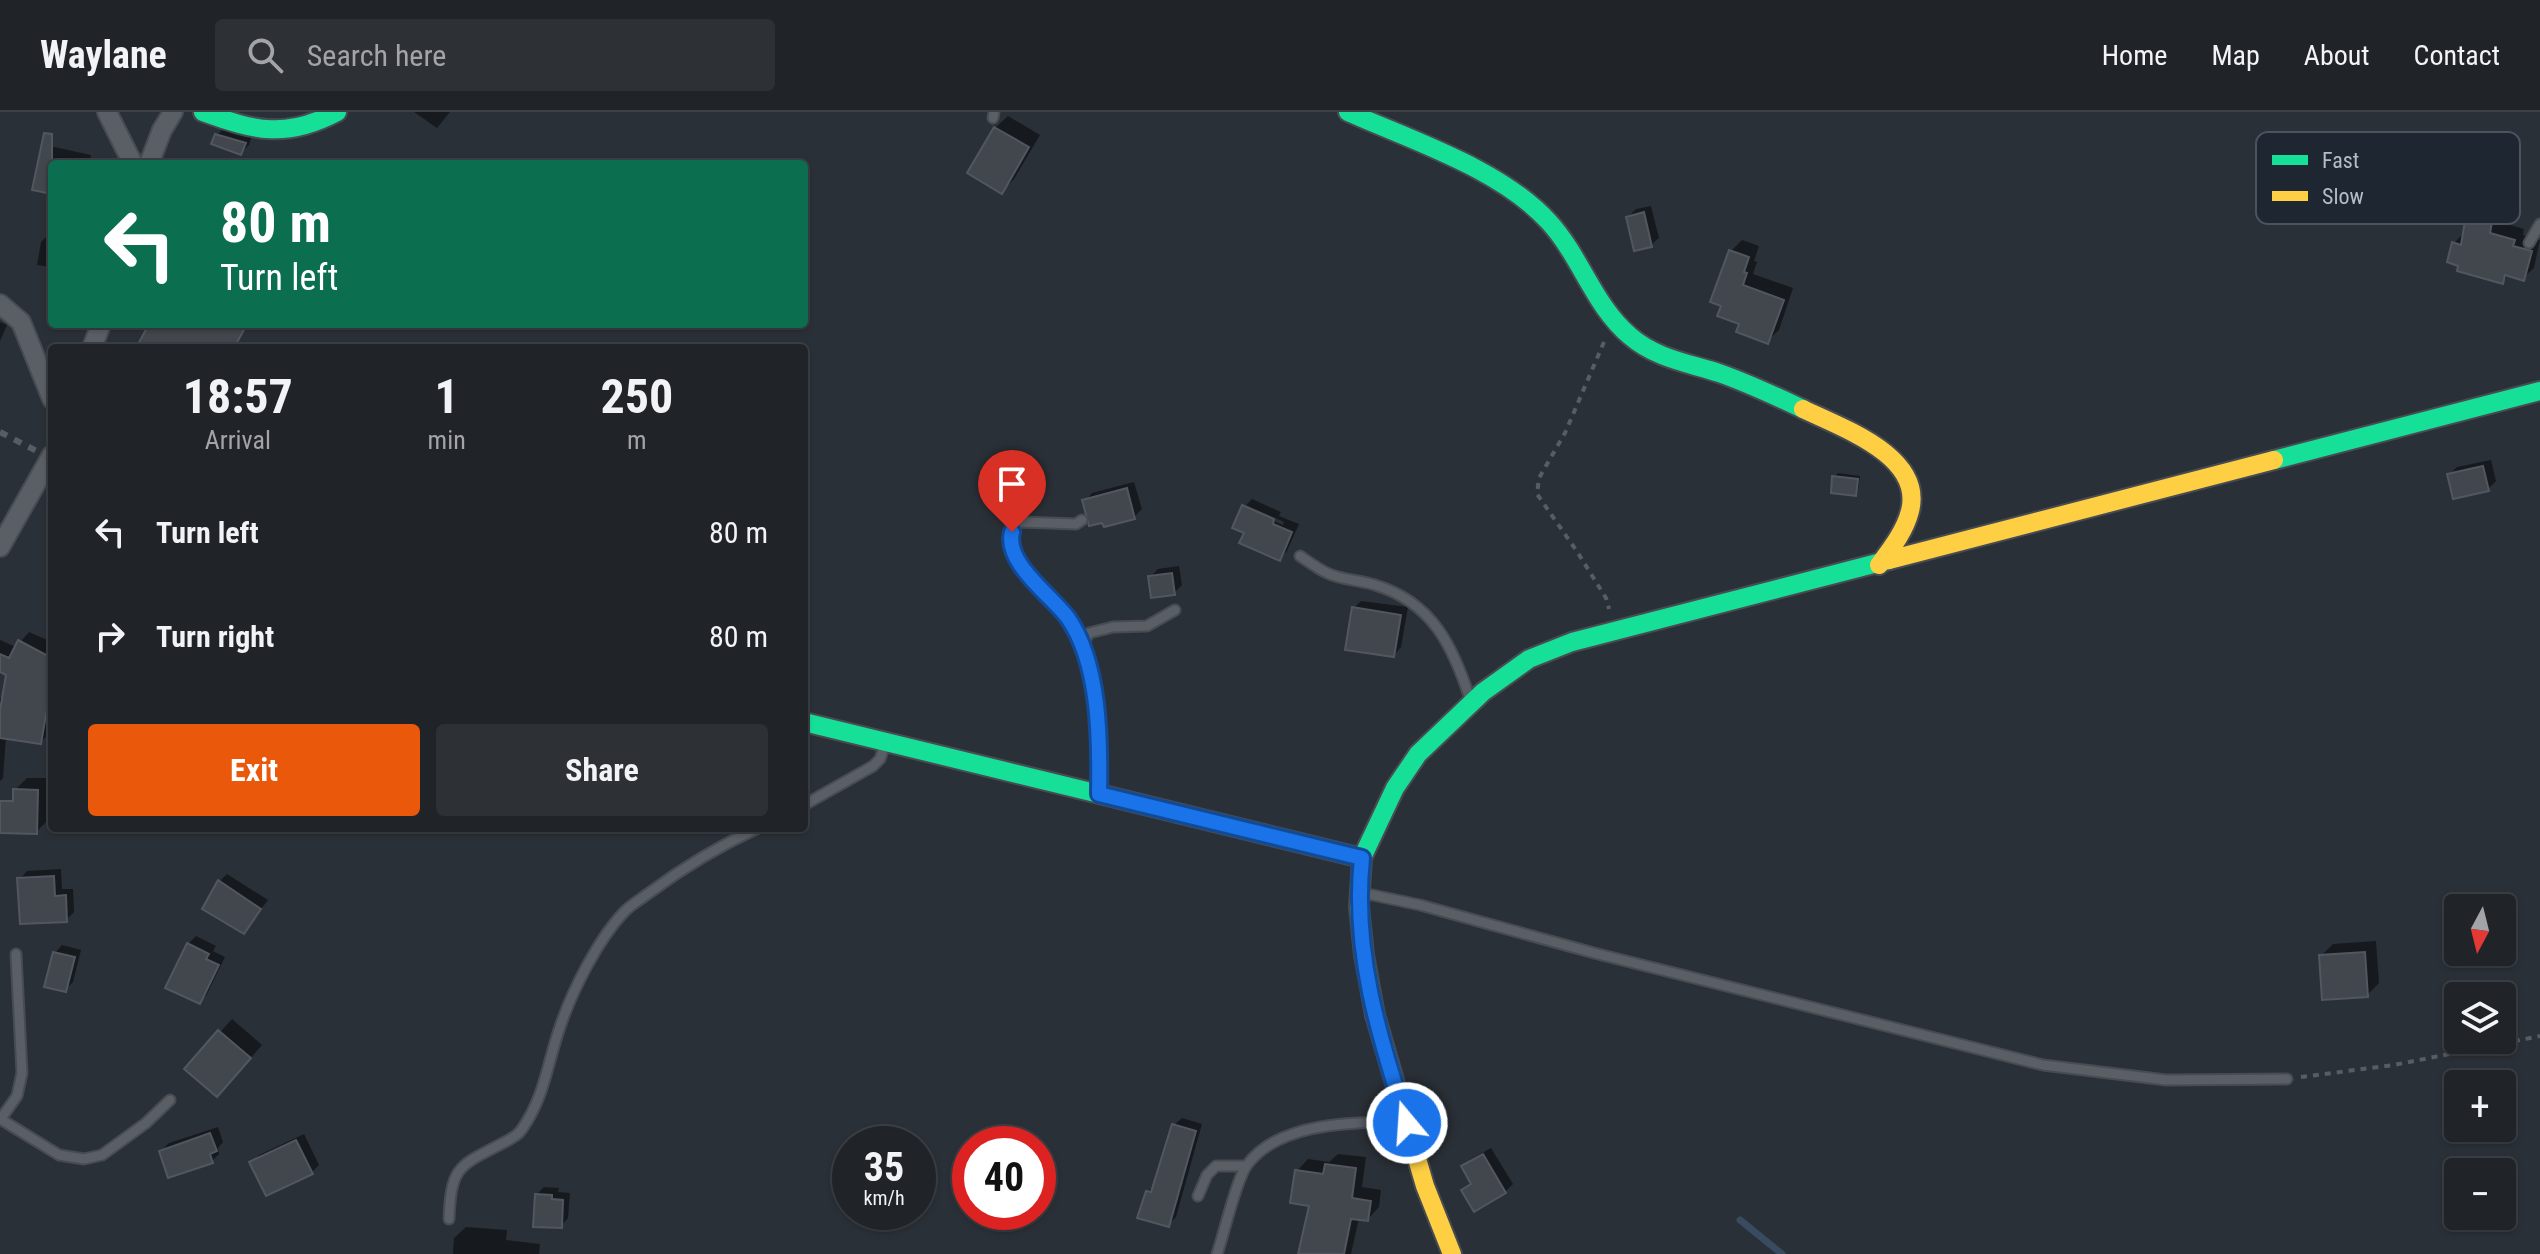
<!DOCTYPE html>
<html lang="en">
<head>
<meta charset="utf-8">
<style>
	body { margin:0; font-family:"Roboto Condensed",sans-serif; background:#2d3035; color:#f1f3f6; height:100vh; display:flex; flex-direction:column; font-size:30px; white-space:nowrap }
	* { box-sizing:border-box; margin:0 }
	p { font-size:26px; color:#a2a4a8 }
	.icon { flex:none; width:44px; height:44px; fill:none; stroke:currentColor; stroke-width:2; stroke-linecap:round; stroke-linejoin:round }
	.map { position:relative; flex:1; overflow:hidden }
	.panel { position:absolute; left:48px; top:232px; width:760px; height:488px; display:flex; flex-direction:column; background:#202429; border-radius:8px; box-shadow:0 2px 6px #0004,0 0 0 2px #3d4146 }
	.panel>* { flex:none }
	.guide { position:absolute; left:48px; top:48px; width:760px; height:168px; border-radius:8px; box-shadow:0 2px 6px #0004,0 0 0 2px #3d4146; background:#0b6e4f; color:#fff; overflow:hidden }
	.needle { width:52px; rotate:187deg }
	.buttons { position:absolute; left:2444px; top:782px; display:grid; gap:16px }
	.buttons a { display:grid; place-items:center; width:72px; height:72px; border-radius:8px; background:#202429; box-shadow:0 2px 6px #0004,0 0 0 2px #3d4146; font-size:40px }
	.speed { position:absolute; left:832px; top:1014px; display:flex; gap:16px; font-size:40px; font-weight:700; text-align:center }
	.speed>* { display:grid; place-content:center; width:104px; height:104px; border-radius:50%; background:#202429; box-shadow:0 2px 6px #0004,0 0 0 2px #3d4146; line-height:1 }
	.speed small { font-size:20px; font-weight:400 }
	.speed .limit { border:12px solid #d22; background:#fff; color:#111 }
	.pin { position:absolute; display:grid; place-items:center; width:68px; height:68px; color:#fff; margin:-82px -34px; border-radius:50% 50% 50% 0; rotate:-45deg; box-shadow:0 0 8px #0007 }
	.pin .icon { rotate:45deg }
	.me { position:absolute; width:88px; margin:-44px; rotate:342deg; stroke-linejoin:round; filter:drop-shadow(0 0 6px #0008) }
	.turn { display:flex; align-items:center; gap:28px; height:168px; padding:0 40px; font-size:36px }
	.turn .icon { width:104px; height:104px; stroke-width:2.5 }
	.turn b { display:block; font-size:56px; line-height:68px }
	.eta { display:flex; justify-content:space-evenly; align-items:center; height:136px; text-align:center }
	.eta b { font-size:48px; font-weight:700; line-height:56px }
	.primary-button { display:flex; gap:16px; margin-top:auto; padding:16px 40px }
	.primary-button a { flex:1; height:92px; border-radius:8px; background:#ea580c; color:#fff; font-size:32px; font-weight:700; line-height:92px; text-align:center }
	.primary-button a+a { background:#2d3035; color:#f1f3f6 }
	ul { padding:0; list-style:none }
	li { display:flex; align-items:center; gap:24px; height:104px; padding:0 40px }
	li div { flex:1 }
	li b { display:block; font-size:30px }
	li em { font-style:normal }
	header { display:flex; align-items:center; gap:48px; box-sizing:border-box; height:112px; padding:0 40px; background:#202429; border-bottom:2px solid #3d4146 }
	header strong { font-size:38px }
	nav { display:flex; gap:44px; margin-inline-start:auto; font-size:28px }
	.search { width:560px; height:72px; background:#2d3035; display:flex; align-items:center; gap:20px; box-sizing:border-box; padding:0 28px; border-radius:8px; color:#a2a4a8; font-size:30px }
	.map>svg:first-child { display:block }
	.shadow { fill:#0007 }
	.lines { fill:none; stroke-linecap:round; stroke-linejoin:round }
	.stream { stroke:#394b60; stroke-width:7 }
	.building { fill:#42474d; stroke:#52575f; stroke-width:2 }
	.lane-casing { stroke:#484c52; stroke-width:13 }
	.street-casing { stroke:#484c52; stroke-width:22 }
	.fast-casing { stroke:#484c52; stroke-width:22 }
	.slow-casing { stroke:#484c52; stroke-width:22 }
	.path { stroke:#585d62; stroke-width:4; stroke-dasharray:6 6; stroke-linecap:butt }
	.lane { stroke:#5a5e65; stroke-width:9 }
	.street { stroke:#5a5e65; stroke-width:18 }
	.fast { stroke:#16e098; stroke-width:18 }
	.slow { stroke:#ffcf43; stroke-width:18 }
	.rail { stroke:#595d62; stroke-width:6; stroke-dasharray:8 8; stroke-linecap:butt }
	.route-casing { stroke:#114b97; stroke-width:20 }
	.route { stroke:#1a73e8; stroke-width:14 }
	.key { fill:#1e2631; stroke:#4b535e; stroke-width:2 }
	.key-label { font-size:22px; fill:#b4bcc7 }
</style>
</head>
<body>
<header>
<strong>Waylane</strong>
<div class="search"><svg class="icon" aria-label="search" viewBox="0 0 24 24"><circle cx="10" cy="10" r="6"/><path d="M15 15l6 6"/></svg>Search here</div>
<nav><a>Home</a><a>Map</a><a>About</a><a>Contact</a></nav>
</header>
<div class="map">
<svg width="2540" height="1142" viewBox="0 0 2540 1142">
	<rect width="100%" height="100%" fill="#2a3037"/>
	<path class="shadow" d="M 414,0 L 450,0 L 437,16 Z
		M 1008,4 L 1040,23 L 1014,67 L 1002,79 L 995,16 Z
		M 225,15 L 252,23 L 249,33 L 241,41 L 217,23 Z
		M 50,34 L 91,43 L 89,52 L 52,52 L 52,80 Z
		M 2484,62 L 2507,66 L 2500,110 L 2524,117 L 2523,123 L 2540,128 L 2534,156 L 2523,166 L 2509,163 L 2502,170 L 2454,131 L 2465,120 L 2473,73 Z
		M 1651,94 L 1659,126 L 1651,133 L 1628,105 L 1636,97 Z
		M 49,122 L 52,123 L 52,155 L 37,153 L 41,130 Z
		M 1742,128 L 1759,134 L 1754,149 L 1757,150 L 1753,162 L 1793,176 L 1779,218 L 1767,229 L 1741,210 L 1731,139 Z
		M 0,210 L 7,213 L 0,229 Z
		M 2491,348 L 2496,369 L 2488,377 L 2449,363 L 2457,355 Z
		M 1838,361 L 1860,364 L 1858,378 L 1855,382 L 1834,365 Z
		M 1134,370 L 1142,397 L 1134,405 L 1085,389 L 1092,381 Z
		M 1252,387 L 1281,400 L 1279,404 L 1299,412 L 1287,439 L 1279,447 L 1247,420 L 1235,415 L 1244,394 L 1244,396 L 1283,413 L 1284,410 L 1246,393 Z
		M 1179,454 L 1182,473 L 1174,481 L 1150,465 L 1158,457 Z
		M 1361,489 L 1408,495 L 1401,535 L 1394,543 L 1354,496 Z
		M 29,520 L 52,530 L 50,620 L 41,630 L 6,625 L 3,666 L 0,669 L 0,586 L 4,586 L 8,562 L 0,558 L 0,528 L 16,535 Z
		M 27,666 L 50,666 L 48,708 L 36,720 L 15,678 Z
		M 61,757 L 62,777 L 73,777 L 74,800 L 66,808 L 20,767 L 27,759 Z
		M 227,762 L 268,788 L 244,819 L 204,796 L 220,769 Z
		M 196,824 L 216,834 L 213,839 L 225,845 L 207,882 L 200,890 L 188,832 Z
		M 2376,829 L 2379,871 L 2367,883 L 2321,844 L 2333,832 Z
		M 62,833 L 81,838 L 73,870 L 65,878 L 55,841 Z
		M 232,907 L 262,933 L 229,971 L 187,957 Z
		M 1182,1006 L 1202,1012 L 1176,1105 L 1168,1113 L 1148,1080 L 1155,1072 L 1174,1013 Z
		M 218,1015 L 223,1030 L 218,1036 L 219,1042 L 212,1049 L 161,1039 L 169,1031 Z
		M 304,1022 L 319,1053 L 312,1060 L 252,1051 L 259,1043 Z
		M 1491,1036 L 1513,1072 L 1505,1080 L 1464,1078 L 1472,1070 L 1463,1055 L 1471,1047 Z
		M 1338,1042 L 1366,1045 L 1362,1075 L 1381,1078 L 1379,1095 L 1368,1107 L 1359,1106 L 1351,1142 L 1300,1142 L 1311,1092 L 1297,1059 L 1308,1047 L 1329,1050 Z
		M 544,1075 L 559,1076 L 558,1080 L 570,1081 L 568,1106 L 561,1114 L 536,1083 Z
		M 466,1115 L 507,1118 L 506,1128 L 540,1132 L 539,1142 L 453,1142 L 454,1126 Z"/>
	<g class="lines">
		<path class="stream" d="M 1740,1108 L 1782,1142"/>
	</g>
	<path class="building" d="M 994,15 L 1029,35 L 1002,82 L 967,61 Z
		M 44,21 L 52,22 L 52,82 L 32,78 Z
		M 215,22 L 246,31 L 241,43 L 211,32 Z
		M 2471,72 L 2498,77 L 2490,121 L 2515,128 L 2513,134 L 2532,139 L 2524,169 L 2505,163 L 2503,172 L 2457,159 L 2458,154 L 2447,150 L 2452,130 L 2461,133 Z
		M 1644,100 L 1652,135 L 1634,139 L 1626,105 Z
		M 1729,138 L 1749,145 L 1744,160 L 1747,161 L 1743,173 L 1784,188 L 1768,232 L 1736,220 L 1739,212 L 1717,204 L 1721,194 L 1710,190 Z
		M 149,212 L 247,212 L 234,236 L 136,236 Z
		M 2483,354 L 2489,379 L 2453,387 L 2447,362 Z
		M 1832,364 L 1858,367 L 1856,384 L 1831,381 Z
		M 1127,376 L 1135,407 L 1104,415 L 1102,411 L 1089,414 L 1082,388 Z
		M 1242,393 L 1274,407 L 1273,412 L 1292,420 L 1280,449 L 1239,431 L 1244,421 L 1232,416 Z
		M 1172,461 L 1175,483 L 1151,486 L 1148,464 Z
		M 1352,495 L 1401,503 L 1394,545 L 1345,538 Z
		M 18,528 L 52,546 L 52,587 L 49,585 L 41,632 L 0,626 L 0,598 L 6,563 L 0,560 L 0,542 L 9,546 Z
		M 13,677 L 38,678 L 37,722 L 0,721 L 0,689 L 13,689 Z
		M 54,764 L 55,784 L 66,783 L 67,810 L 20,812 L 17,766 Z
		M 218,768 L 261,797 L 244,822 L 202,797 Z
		M 187,831 L 209,842 L 206,847 L 219,853 L 200,892 L 165,876 Z
		M 53,840 L 75,845 L 66,880 L 44,875 Z
		M 2365,840 L 2368,885 L 2322,888 L 2319,843 Z
		M 218,918 L 251,946 L 217,985 L 184,957 Z
		M 1172,1012 L 1196,1019 L 1169,1115 L 1137,1106 L 1146,1079 L 1151,1080 Z
		M 210,1021 L 217,1039 L 210,1042 L 213,1051 L 168,1066 L 159,1039 Z
		M 296,1028 L 313,1062 L 266,1084 L 249,1050 Z
		M 1483,1042 L 1506,1081 L 1474,1100 L 1461,1078 L 1471,1072 L 1461,1054 Z
		M 1325,1052 L 1356,1056 L 1352,1086 L 1371,1089 L 1368,1109 L 1351,1107 L 1344,1142 L 1298,1142 L 1309,1094 L 1290,1091 L 1295,1058 L 1323,1062 Z
		M 535,1082 L 552,1083 L 552,1087 L 563,1088 L 562,1116 L 533,1115 Z"/>
	<g class="lines">
		<g class="lane-casing">
			<path id="lane" d="M 993,6 L 994,0
				M 2529,131 L 2540,112
				M 1082,408 L 1076,412 L 1021,410 L 1015,414 L 1010,425 L 1020,453 L 1068,507 L 1082,534
				M 1300,444 C 1309,450 1317,456 1327,461 C 1341,468 1360,468 1375,473 C 1432,490 1453,534 1470,587
				M 1099,679 C 1100,629 1095,582 1082,534 L 1089,521 L 1113,515 L 1147,514 L 1175,498
				M 804,693 L 873,654 L 880,647 L 885,633
				M 1363,781 L 1420,793 L 1594,841 L 2043,953 L 2166,968 L 2287,967
				M 0,1008 L 17,984 L 22,961 L 16,842
				M 2,1008 L 59,1043 L 84,1047 L 102,1043 L 146,1011 L 170,988
				M 1198,1084 L 1207,1063 L 1216,1054 L 1246,1054
				M 449,1107 C 451,1054 459,1054 503,1031 C 510,1027 518,1024 522,1017 C 545,984 547,952 560,915 C 572,879 598,827 625,799 C 632,792 641,787 649,781 C 684,755 719,734 758,716
				M 1217,1142 C 1224,1122 1236,1068 1247,1053 C 1278,1010 1356,1009 1403,1011"/>
		</g>
		<g class="street-casing">
			<path id="street" d="M 107,0 L 133,52
				M 149,52 L 162,18 L 173,0
				M 0,192 L 21,210 L 52,287
				M 92,236 L 101,212
				M 0,435 L 52,343"/>
		</g>
		<g class="fast-casing">
			<path id="fast" d="M 203,0 C 255,19 286,27 337,0
				M 1348,0 C 1413,29 1501,57 1549,110 C 1581,145 1594,194 1630,224 C 1655,246 1688,251 1719,261 C 1748,271 1775,284 1803,297
				M 2274,348 L 2540,279
				M 804,610 L 1362,746
				M 1375,903 L 1364,843 L 1359,795 L 1362,746 L 1395,676 L 1418,642 L 1483,580 L 1529,547 L 1572,530 L 1889,448"/>
		</g>
		<g class="slow-casing">
			<path id="slow" d="M 1803,297 C 1842,316 1924,344 1910,399 C 1905,419 1891,437 1879,453
				M 1889,448 L 2274,348
				M 1375,903 L 1425,1074 L 1452,1142"/>
		</g>
		<path class="path" d="M 1604,230 L 1565,321 L 1539,366 L 1537,382 L 1578,441 L 1606,486 L 1609,497
			M 2301,965 L 2394,953 L 2540,924"/>
		<use href="#lane" class="lane"/>
		<use href="#street" class="street"/>
		<use href="#fast" class="fast"/>
		<use href="#slow" class="slow"/>
		<path class="rail" d="M 0,320 L 50,346"/>
	</g>
	<g class="lines">
		<g class="route-casing">
			<path id="route" d="M 1012,420 C 1004,451 1052,484 1068,506 C 1100,552 1100,628 1099,682 L 1362,746 C 1352,838 1379,925 1407,1011"/>
		</g>
		<use href="#route" class="route"/>
	</g>
	<rect x="2256" y="20" width="264" height="92" rx="12" class="key"/>
	<rect x="2272" y="43" width="36" height="10" fill="#16e098"/>
	<rect x="2272" y="79" width="36" height="10" fill="#ffcf43"/>
	<g class="key-label">
		<text x="2322" y="56">Fast</text>
		<text x="2322" y="92">Slow</text>
	</g>
</svg>
<div class="buttons">
<a><svg class="needle" viewBox="-14 -14 28 28"><path d="M0-13l5 13h-10z" fill="#e53935"/><path d="M0 13l5-13h-10z" fill="#a2a4a8"/></svg></a>
<a><svg class="icon" aria-label="layers" viewBox="0 0 24 24"><path d="M12 4l9 5-9 5-9-5zM3 14l9 5 9-5"/></svg></a>
<a>+</a>
<a>−</a>
</div>
<div class="speed"><div>35<small>km/h</small></div><div class="limit">40</div></div>
<div class="pin" style="left:1012px;top:420px;background:#d93025"><svg class="icon" aria-label="arrive" viewBox="0 0 24 24"><path d="M6 21V4h12l-3 4 3 4H6"/></svg></div>
<svg class="me" style="left:1407px;top:1011px" viewBox="-20 -20 40 40"><circle r="17" fill="#1a73e8" stroke="#fff" stroke-width="3"/><path d="M0-11L8 9 0 5-8 9z" fill="#fff"/></svg>
<div class="guide">
<div class="turn"><svg class="icon" aria-label="left" viewBox="0 0 24 24"><path d="M17 20v-9H6M10 6l-5 5 5 5"/></svg><div><b>80 m</b>Turn left</div></div>
</div>
<section class="panel">
<div class="eta">
<div><b>18:57</b><p>Arrival</p></div>
<div><b>1</b><p>min</p></div>
<div><b>250</b><p>m</p></div>
</div>
<ul>
<li><svg class="icon" aria-label="left" viewBox="0 0 24 24"><path d="M17 20v-9H6M10 6l-5 5 5 5"/></svg><div><b>Turn left</b></div><em>80 m</em></li>
<li><svg class="icon" aria-label="right" viewBox="0 0 24 24"><path d="M7 20v-9h11M14 6l5 5-5 5"/></svg><div><b>Turn right</b></div><em>80 m</em></li>
</ul>
<div class="primary-button"><a>Exit</a><a>Share</a></div>
</section>
</div>
</body>
</html>
